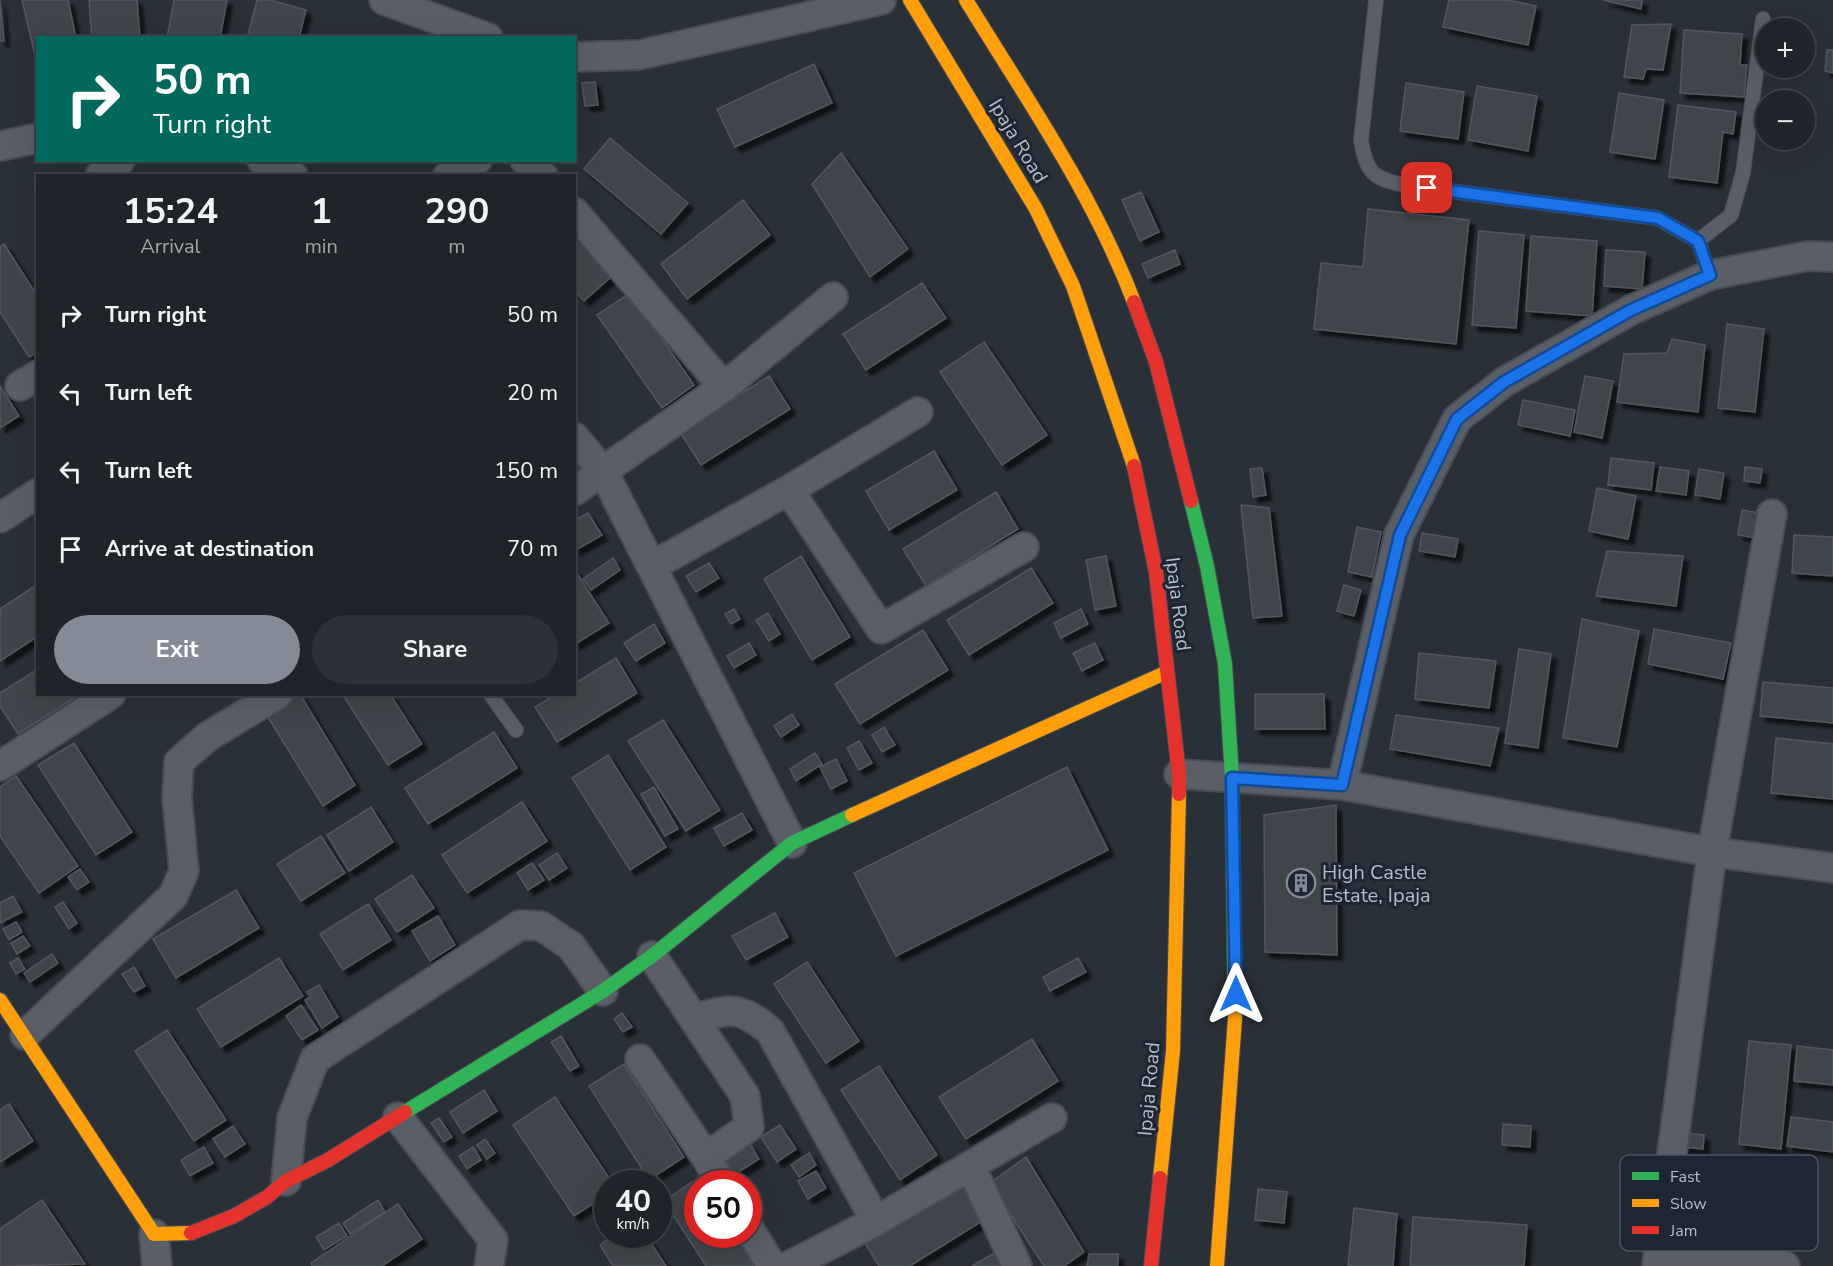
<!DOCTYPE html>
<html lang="en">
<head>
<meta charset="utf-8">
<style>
	body { margin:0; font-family:"Nunito Sans",sans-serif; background:#2d3036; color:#f1f3f6; height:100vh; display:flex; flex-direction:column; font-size:22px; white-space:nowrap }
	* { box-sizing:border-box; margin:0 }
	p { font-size:20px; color:#a2a4a8 }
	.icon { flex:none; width:33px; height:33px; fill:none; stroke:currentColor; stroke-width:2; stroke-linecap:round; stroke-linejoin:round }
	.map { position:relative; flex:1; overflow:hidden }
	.panel { position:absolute; left:36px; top:174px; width:540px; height:522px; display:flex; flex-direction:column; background:#20242a; border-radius:0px; box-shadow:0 6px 24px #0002,0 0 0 2px #3d4147 }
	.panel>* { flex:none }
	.banner { position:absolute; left:36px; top:36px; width:540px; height:126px; border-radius:0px; box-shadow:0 6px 24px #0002,0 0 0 2px #3d4147; background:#00695c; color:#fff; overflow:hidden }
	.controls { position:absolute; left:1755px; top:18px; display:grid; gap:12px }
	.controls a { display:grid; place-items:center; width:60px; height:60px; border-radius:50%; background:#20242a; box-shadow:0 6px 24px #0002,0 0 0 2px #3d4147; font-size:30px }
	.speed { position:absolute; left:594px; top:1170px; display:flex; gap:12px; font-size:30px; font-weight:700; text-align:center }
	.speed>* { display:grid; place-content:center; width:78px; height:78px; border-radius:50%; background:#20242a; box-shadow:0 6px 24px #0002,0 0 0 2px #3d4147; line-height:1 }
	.speed small { font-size:15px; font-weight:400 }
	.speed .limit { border:9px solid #d22; background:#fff; color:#111 }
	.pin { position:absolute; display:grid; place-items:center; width:51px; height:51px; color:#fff; margin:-26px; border-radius:12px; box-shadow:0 3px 9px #0006 }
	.me { position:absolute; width:66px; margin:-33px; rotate:0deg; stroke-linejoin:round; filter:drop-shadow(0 0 4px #0008) }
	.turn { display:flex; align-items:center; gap:21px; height:126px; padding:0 18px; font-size:27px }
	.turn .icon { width:78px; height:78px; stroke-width:2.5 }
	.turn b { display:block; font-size:42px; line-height:51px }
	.eta { display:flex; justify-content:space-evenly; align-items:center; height:102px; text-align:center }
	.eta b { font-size:36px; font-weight:700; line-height:42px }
	.action { display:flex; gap:12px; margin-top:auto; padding:12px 18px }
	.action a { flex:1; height:69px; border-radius:36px; background:#848b96; color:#fff; font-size:24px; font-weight:700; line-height:69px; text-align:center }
	.action a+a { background:#2d3036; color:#f1f3f6 }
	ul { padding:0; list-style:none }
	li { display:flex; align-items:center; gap:18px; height:78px; padding:0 18px }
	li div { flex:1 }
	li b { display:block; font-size:22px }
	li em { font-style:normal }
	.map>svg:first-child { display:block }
	.building { fill:#3f444c; stroke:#52575f; stroke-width:1.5; filter:url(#shadow) }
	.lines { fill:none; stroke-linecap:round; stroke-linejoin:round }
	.lane-casing { stroke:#484c55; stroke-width:16 }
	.street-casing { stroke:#484c55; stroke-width:32 }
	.fast-casing { stroke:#484c55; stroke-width:16 }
	.slow-casing { stroke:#484c55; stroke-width:16 }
	.jam-casing { stroke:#484c55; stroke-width:16 }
	.lane { stroke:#5a5e66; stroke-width:14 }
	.street { stroke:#5a5e66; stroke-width:28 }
	.fast { stroke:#30b455; stroke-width:14 }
	.slow { stroke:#ff9f0a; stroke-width:14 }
	.jam { stroke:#e5322d; stroke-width:14 }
	.route-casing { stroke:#114b97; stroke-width:15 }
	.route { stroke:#1a73e8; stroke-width:10 }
	.labels { text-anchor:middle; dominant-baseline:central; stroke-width:6; stroke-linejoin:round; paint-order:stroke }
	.street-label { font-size:20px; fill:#b4bcc9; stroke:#1d2633 }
	.poi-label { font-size:20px; fill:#b4bcc9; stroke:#1d2633; text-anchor:start }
	.key { fill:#1d2633; stroke:#4a5360; stroke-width:1.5 }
	.key-label { font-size:16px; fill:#b4bcc9 }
</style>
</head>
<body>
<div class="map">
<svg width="1833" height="1266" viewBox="0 0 1833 1266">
	<defs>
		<filter id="shadow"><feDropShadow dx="5.5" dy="5.5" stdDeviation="1.5" flood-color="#0009"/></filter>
	</defs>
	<rect width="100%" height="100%" fill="#2a3038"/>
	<path class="building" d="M 0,0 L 4,41 L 0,41 Z
		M 22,0 L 68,0 L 76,38 L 38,38 L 38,68 Z
		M 89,0 L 137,0 L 140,38 L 92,38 Z
		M 174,0 L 227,0 L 220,38 L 167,38 Z
		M 257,0 L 270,0 L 306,10 L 299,38 L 247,38 Z
		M 1449,0 L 1507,0 L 1536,6 L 1528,45 L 1443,27 Z
		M 1603,0 L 1642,0 L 1641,9 Z
		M 1671,24 L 1663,70 L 1646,69 L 1643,79 L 1624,77 L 1632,25 Z
		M 1684,30 L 1742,34 L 1740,65 L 1747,65 L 1744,97 L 1680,93 Z
		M 1827,50 L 1833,50 L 1833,73 L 1825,71 Z
		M 814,64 L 832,103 L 735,147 L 717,109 Z
		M 595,82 L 598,105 L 585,106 L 582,83 Z
		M 1406,83 L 1464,92 L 1458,139 L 1400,131 Z
		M 1477,86 L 1537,96 L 1528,151 L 1468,140 Z
		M 1619,93 L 1664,100 L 1655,159 L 1610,152 Z
		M 1678,105 L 1736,112 L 1733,134 L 1723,132 L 1717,183 L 1669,177 Z
		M 610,138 L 688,203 L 661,234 L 584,169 Z
		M 841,153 L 908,249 L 870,277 L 812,184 Z
		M 1141,192 L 1159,232 L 1140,241 L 1122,200 Z
		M 743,200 L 770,235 L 687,299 L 661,264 Z
		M 1368,209 L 1469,220 L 1456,344 L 1314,329 L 1321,263 L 1363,267 Z
		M 1479,231 L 1524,235 L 1516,328 L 1472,325 Z
		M 574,234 L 611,277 L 584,301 L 574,290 Z
		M 1531,236 L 1597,241 L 1592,316 L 1526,311 Z
		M 4,244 L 38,297 L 38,352 L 29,357 L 0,312 L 0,247 Z
		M 1175,250 L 1180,264 L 1148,278 L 1142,264 Z
		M 1606,250 L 1645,252 L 1642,289 L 1604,286 Z
		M 922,283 L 946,318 L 866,370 L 843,334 Z
		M 630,293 L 694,385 L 662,408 L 597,315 Z
		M 1727,324 L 1764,329 L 1755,412 L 1718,408 Z
		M 1672,339 L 1705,345 L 1698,412 L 1617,402 L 1624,354 L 1667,353 Z
		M 984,342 L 1047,435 L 1002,465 L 940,372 Z
		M 769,376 L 790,409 L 701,465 L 680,432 Z
		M 1585,376 L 1613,381 L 1602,438 L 1574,432 Z
		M 0,386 L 19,416 L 0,428 Z
		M 1523,400 L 1575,410 L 1570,436 L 1518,425 Z
		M 934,451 L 957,490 L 889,530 L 866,491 Z
		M 1611,458 L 1654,463 L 1651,490 L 1608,485 Z
		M 1660,467 L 1689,471 L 1686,495 L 1656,491 Z
		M 1745,467 L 1762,469 L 1760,483 L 1744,481 Z
		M 1262,468 L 1266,495 L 1253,497 L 1250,469 Z
		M 1699,469 L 1724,473 L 1720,499 L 1695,495 Z
		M 1597,488 L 1636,496 L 1628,539 L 1589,531 Z
		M 996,492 L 1018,529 L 926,586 L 903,549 Z
		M 1241,505 L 1269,508 L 1282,616 L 1253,618 Z
		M 1742,510 L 1759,513 L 1756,538 L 1738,535 Z
		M 588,513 L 602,535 L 574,551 L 574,521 Z
		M 1357,527 L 1381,532 L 1372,577 L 1348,572 Z
		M 1422,533 L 1458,539 L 1455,557 L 1419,551 Z
		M 1794,535 L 1833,537 L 1833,576 L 1792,573 Z
		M 1607,551 L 1683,556 L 1676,606 L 1596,596 Z
		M 801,556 L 850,637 L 812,660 L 764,579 Z
		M 1106,556 L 1116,606 L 1095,610 L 1086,560 Z
		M 613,558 L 620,570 L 591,590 L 583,579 Z
		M 709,563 L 719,578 L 696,592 L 686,576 Z
		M 1031,568 L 1053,603 L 969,655 L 947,620 Z
		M 574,569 L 609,623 L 574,645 Z
		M 38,584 L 38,636 L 0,661 L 0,609 Z
		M 1344,585 L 1361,590 L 1354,616 L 1337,611 Z
		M 734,609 L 740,619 L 731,624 L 725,614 Z
		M 1081,609 L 1088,624 L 1061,638 L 1054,623 Z
		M 768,613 L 780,634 L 769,641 L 756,620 Z
		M 1582,619 L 1639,631 L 1617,747 L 1563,738 Z
		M 654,624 L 665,643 L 636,661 L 624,643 Z
		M 1654,629 L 1731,643 L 1723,679 L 1648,664 Z
		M 923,630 L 948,670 L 860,724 L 835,684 Z
		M 749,643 L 756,655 L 734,668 L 727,656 Z
		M 1095,643 L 1103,660 L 1082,671 L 1073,653 Z
		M 1519,649 L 1551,654 L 1538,748 L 1505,743 Z
		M 1419,653 L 1496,661 L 1489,708 L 1415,699 Z
		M 616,658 L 637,693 L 557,742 L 535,707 L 557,694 L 574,694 L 574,684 Z
		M 38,669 L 38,694 L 80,694 L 18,734 L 0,706 L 0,693 Z
		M 1763,682 L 1833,688 L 1833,723 L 1760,716 Z
		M 291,694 L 300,694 L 355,785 L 323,806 L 264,711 Z
		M 342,694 L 390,694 L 422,744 L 388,765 Z
		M 1255,694 L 1324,694 L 1325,729 L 1255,729 Z
		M 792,714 L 799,725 L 781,737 L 774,726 Z
		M 1396,715 L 1499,728 L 1490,766 L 1390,749 Z
		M 663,720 L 720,810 L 686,831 L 628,741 Z
		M 884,727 L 895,745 L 882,752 L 872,735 Z
		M 494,732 L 517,768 L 428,824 L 405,788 Z
		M 1776,738 L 1833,744 L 1833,799 L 1771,793 Z
		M 859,741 L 872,763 L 859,770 L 847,748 Z
		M 74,743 L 132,832 L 96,855 L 38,765 Z
		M 815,753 L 822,764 L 796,781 L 790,769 Z
		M 608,755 L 666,847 L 630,870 L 572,778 Z
		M 836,759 L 847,781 L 831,789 L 820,767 Z
		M 1067,767 L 1108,850 L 896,956 L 854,873 Z
		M 16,776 L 78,866 L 39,893 L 0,836 L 0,787 Z
		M 654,787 L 678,829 L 665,836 L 641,794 Z
		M 522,802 L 547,841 L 467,893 L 442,855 Z
		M 1336,805 L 1337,955 L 1265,952 L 1264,815 Z
		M 371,807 L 393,842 L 349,871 L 327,835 Z
		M 742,813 L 752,830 L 724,846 L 714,828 Z
		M 321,836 L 345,873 L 301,901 L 277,864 Z
		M 557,853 L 567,868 L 549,880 L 539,865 Z
		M 532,863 L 544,880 L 528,890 L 517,873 Z
		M 80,869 L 89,882 L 77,890 L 68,877 Z
		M 412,875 L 434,908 L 397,932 L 375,899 Z
		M 236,890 L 259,928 L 176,978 L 153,939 Z
		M 13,896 L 22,912 L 0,923 L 0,903 Z
		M 63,902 L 77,923 L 69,929 L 55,907 Z
		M 368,904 L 391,940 L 343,970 L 320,934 Z
		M 775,913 L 788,937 L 746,960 L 732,936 Z
		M 438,916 L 455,945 L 430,961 L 412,931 Z
		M 16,922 L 22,932 L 9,940 L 3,929 Z
		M 23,936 L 30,946 L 17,954 L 11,943 Z
		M 52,954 L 58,963 L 30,982 L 24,973 Z
		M 18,958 L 25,969 L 16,974 L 10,963 Z
		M 279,958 L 303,996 L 221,1047 L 197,1009 Z
		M 1078,958 L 1086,972 L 1050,991 L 1043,977 Z
		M 807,962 L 859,1041 L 826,1063 L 774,984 Z
		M 134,967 L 145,986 L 134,992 L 122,974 Z
		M 319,985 L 338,1017 L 322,1028 L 305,1000 L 311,997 L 307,992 Z
		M 301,1005 L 318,1030 L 302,1040 L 286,1016 Z
		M 622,1013 L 632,1027 L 623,1032 L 614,1019 Z
		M 167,1030 L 226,1120 L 194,1141 L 135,1051 Z
		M 561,1036 L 579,1066 L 570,1071 L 551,1042 Z
		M 1032,1039 L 1058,1081 L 966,1139 L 939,1097 Z
		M 1749,1041 L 1791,1045 L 1781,1149 L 1739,1144 Z
		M 1797,1046 L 1833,1050 L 1833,1085 L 1794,1081 Z
		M 624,1064 L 684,1157 L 649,1180 L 589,1086 Z
		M 879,1066 L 937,1155 L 900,1180 L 841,1090 Z
		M 484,1090 L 497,1111 L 463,1133 L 450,1112 Z
		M 555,1097 L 613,1184 L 608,1184 L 608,1194 L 574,1216 L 513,1125 Z
		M 9,1104 L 33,1141 L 0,1162 L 0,1110 Z
		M 1791,1117 L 1833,1122 L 1833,1152 L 1787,1146 Z
		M 439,1118 L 452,1137 L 444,1142 L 431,1123 Z
		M 1503,1124 L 1531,1126 L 1530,1147 L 1502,1145 Z
		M 780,1125 L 796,1149 L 777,1162 L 761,1137 Z
		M 233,1126 L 245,1144 L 225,1157 L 213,1139 Z
		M 1684,1133 L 1704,1135 L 1703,1149 L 1682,1147 Z
		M 485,1139 L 495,1153 L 487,1159 L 477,1145 Z
		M 750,1144 L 759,1159 L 734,1175 L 725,1160 Z
		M 204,1147 L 213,1163 L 190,1176 L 181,1160 Z
		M 473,1147 L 481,1160 L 467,1169 L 459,1156 Z
		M 809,1153 L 816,1165 L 799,1177 L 791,1165 Z
		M 1026,1157 L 1084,1252 L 1064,1266 L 1044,1266 L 990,1183 Z
		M 816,1171 L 826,1188 L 808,1199 L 798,1181 Z
		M 698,1178 L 701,1184 L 698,1184 L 698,1234 L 735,1234 L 756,1266 L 706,1266 L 664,1201 Z
		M 964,1181 L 987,1218 L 910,1266 L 879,1266 L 865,1243 Z
		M 1258,1189 L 1287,1192 L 1284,1223 L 1255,1220 Z
		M 42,1200 L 85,1264 L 0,1266 L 0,1229 Z
		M 378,1200 L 385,1212 L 350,1234 L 343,1223 Z
		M 398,1204 L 422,1239 L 382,1266 L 312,1266 L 311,1263 Z
		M 1354,1208 L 1397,1214 L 1393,1266 L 1348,1266 Z
		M 1413,1217 L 1527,1225 L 1524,1266 L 1410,1266 Z
		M 339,1223 L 347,1236 L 324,1250 L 316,1237 Z
		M 616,1234 L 645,1234 L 666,1266 L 613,1266 L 600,1245 Z
		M 996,1252 L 1005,1266 L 972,1266 Z
		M 1089,1254 L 1118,1254 L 1118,1266 L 1087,1266 Z"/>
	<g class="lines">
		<g class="lane-casing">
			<path id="lane" d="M 1376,0 L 1361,141 C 1367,173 1372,178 1404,185 L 1657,218 L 1698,241 L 1710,275
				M 1698,241 L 1731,215 L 1743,173 L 1763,19
				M 490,694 L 516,730"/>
		</g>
		<g class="street-casing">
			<path id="street" d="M 384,0 L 488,38
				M 574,57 L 639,55 L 881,0
				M 0,146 L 38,138
				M 262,160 L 293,176
				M 525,160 L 543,176
				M 100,176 L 120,160
				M 448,176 L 477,160
				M 574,212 L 724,387
				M 20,386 L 38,375
				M 574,437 L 603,471 L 792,843
				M 789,490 L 881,629 L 1024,547
				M 574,491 L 724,387 L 833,297
				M 0,518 L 38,493
				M 652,566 L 789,490 L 918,412
				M 0,766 L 111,694
				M 1179,774 L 1342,785 L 1712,852 L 1833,868
				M 1342,785 L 1399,535 L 1457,419 L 1504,382 L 1631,310 L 1710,275 L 1808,256 L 1833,257
				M 652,956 L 745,1096 L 749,1127 L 706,1157 L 722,1184
				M 695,1019 C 730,1007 741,1007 770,1031 L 876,1221
				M 25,1035 L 173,896 L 184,871 L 177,798 L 179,762 L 207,737 L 278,694
				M 640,1059 L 706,1157
				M 398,1117 L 493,1240 L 489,1266
				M 971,1167 L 1017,1266
				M 286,1181 L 292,1118 L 315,1059 L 520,925 L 541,926 L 571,946 L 603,991
				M 748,1227 L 772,1266
				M 154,1234 L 157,1266
				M 1658,1250 L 1785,1266
				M 789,1266 L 876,1221 L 1052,1118
				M 1657,1266 L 1712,852 L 1772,514"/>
		</g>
		<g class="fast-casing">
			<path id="fast" d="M 1191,501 L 1207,566 L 1225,664 L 1232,778 L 1235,1018
				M 405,1112 L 603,991 L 652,956 L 792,843 L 852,815"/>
		</g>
		<g class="slow-casing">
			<path id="slow" d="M 910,0 L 1036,209 L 1073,286 L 1134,466
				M 966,0 C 1026,98 1093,194 1134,302
				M 852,815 L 1167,672
				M 0,1000 L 154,1234 L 191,1233
				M 1160,1178 L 1173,1051 L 1179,794
				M 1217,1266 L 1235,1018"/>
		</g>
		<g class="jam-casing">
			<path id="jam" d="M 1134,302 L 1156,362 L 1191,501
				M 1134,466 L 1156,572 L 1179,774 L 1179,794
				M 191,1233 L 234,1216 L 267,1197 L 286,1181 L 328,1160 L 405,1112
				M 1151,1266 L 1160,1178"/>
		</g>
		<use href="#lane" class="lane"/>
		<use href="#street" class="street"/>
		<use href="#fast" class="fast"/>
		<use href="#slow" class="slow"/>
		<use href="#jam" class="jam"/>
	</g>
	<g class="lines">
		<g class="route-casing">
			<path id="route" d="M 1236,994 L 1232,778 L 1342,785 L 1400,535 L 1457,419 L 1504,382 L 1631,310 L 1710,275 L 1698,241 L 1658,218 L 1427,188"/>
		</g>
		<use href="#route" class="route"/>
	</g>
	<defs>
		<g id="building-ring" transform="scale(1.5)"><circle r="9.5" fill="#1d2633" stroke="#848b96" stroke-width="1.5"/><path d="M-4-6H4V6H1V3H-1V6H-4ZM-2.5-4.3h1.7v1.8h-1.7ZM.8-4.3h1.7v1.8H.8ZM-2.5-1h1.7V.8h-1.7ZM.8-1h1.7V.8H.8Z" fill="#848b96"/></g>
	</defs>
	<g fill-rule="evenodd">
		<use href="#building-ring" x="1301" y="883"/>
	</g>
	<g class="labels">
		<g class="street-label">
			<text transform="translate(1018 141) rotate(59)">Ipaja Road</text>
			<text transform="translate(1178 604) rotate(83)">Ipaja Road</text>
			<text transform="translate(1149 1089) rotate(-85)">Ipaja Road</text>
		</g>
		<g class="poi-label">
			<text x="1322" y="872">High Castle<tspan x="1322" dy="23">Estate, Ipaja</tspan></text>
		</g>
	</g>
	<rect x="1620" y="1155" width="198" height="96" rx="9" class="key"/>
	<rect x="1632" y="1172" width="27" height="8" fill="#30b455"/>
	<rect x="1632" y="1199" width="27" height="8" fill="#ff9f0a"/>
	<rect x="1632" y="1226" width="27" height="8" fill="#e5322d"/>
	<g class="key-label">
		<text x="1670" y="1182">Fast</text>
		<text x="1670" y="1209">Slow</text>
		<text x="1670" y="1236">Jam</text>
	</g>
</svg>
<div class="controls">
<a>+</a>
<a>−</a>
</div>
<div class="speed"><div>40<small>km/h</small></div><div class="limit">50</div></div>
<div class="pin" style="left:1427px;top:188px;background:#d93025"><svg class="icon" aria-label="arrive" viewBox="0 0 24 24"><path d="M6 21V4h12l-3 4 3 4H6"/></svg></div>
<svg class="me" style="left:1236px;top:994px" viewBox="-20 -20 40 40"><path d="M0-17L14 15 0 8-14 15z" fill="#1a73e8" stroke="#fff" stroke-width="4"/></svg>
<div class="banner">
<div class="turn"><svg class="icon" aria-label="right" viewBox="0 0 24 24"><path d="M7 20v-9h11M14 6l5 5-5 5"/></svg><div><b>50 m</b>Turn right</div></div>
</div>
<section class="panel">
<div class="eta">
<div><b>15:24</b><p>Arrival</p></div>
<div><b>1</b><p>min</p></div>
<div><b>290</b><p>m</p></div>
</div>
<ul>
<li><svg class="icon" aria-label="right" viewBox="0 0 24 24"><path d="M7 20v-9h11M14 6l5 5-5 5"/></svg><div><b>Turn right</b></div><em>50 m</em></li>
<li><svg class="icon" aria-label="left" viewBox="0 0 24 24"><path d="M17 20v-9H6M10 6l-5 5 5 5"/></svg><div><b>Turn left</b></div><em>20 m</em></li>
<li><svg class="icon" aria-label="left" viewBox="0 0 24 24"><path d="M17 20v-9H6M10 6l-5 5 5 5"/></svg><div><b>Turn left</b></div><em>150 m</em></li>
<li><svg class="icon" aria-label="arrive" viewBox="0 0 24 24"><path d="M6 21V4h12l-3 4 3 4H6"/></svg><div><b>Arrive at destination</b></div><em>70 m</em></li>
</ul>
<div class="action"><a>Exit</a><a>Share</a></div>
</section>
</div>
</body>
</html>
